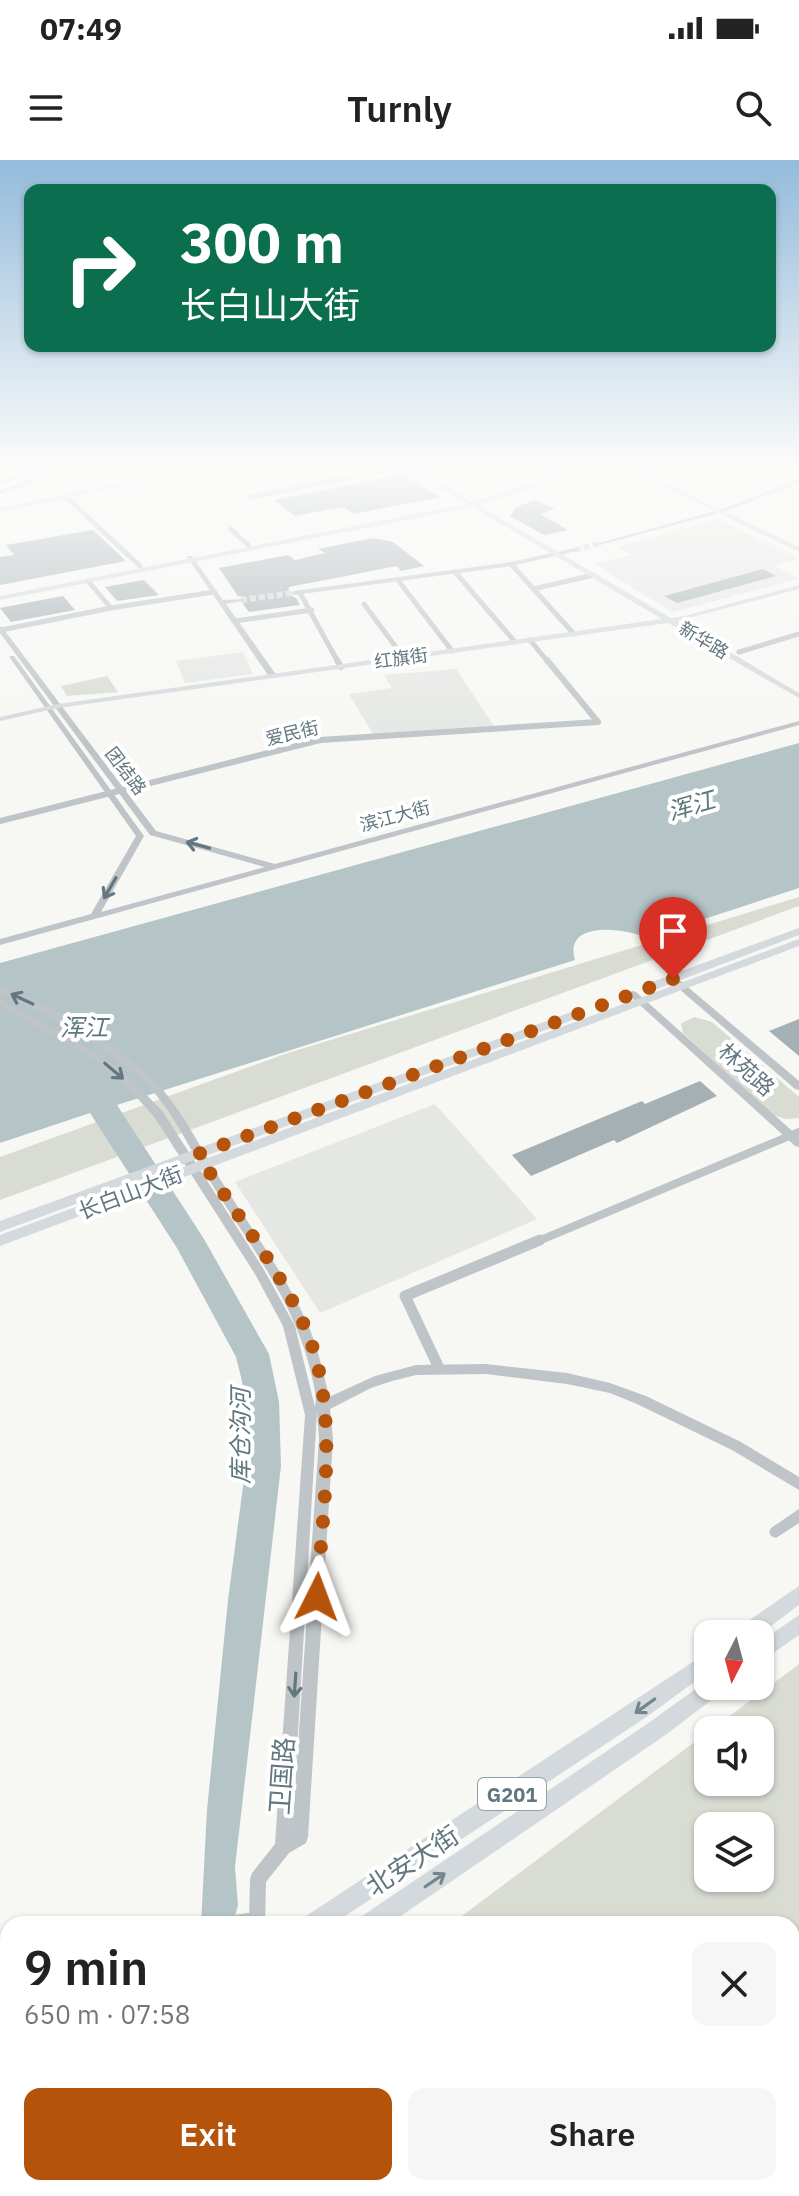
<!DOCTYPE html>
<html lang="en">
<head>
<meta charset="utf-8">
<style>
	body { margin:0; font-family:"IBM Plex Sans","Noto Sans SC",sans-serif; background:#f6f6f6; color:#222; height:100vh; display:flex; flex-direction:column; font-size:30px; white-space:nowrap }
	* { box-sizing:border-box; margin:0 }
	p { font-size:26px; color:#767676 }
	.icon { flex:none; width:44px; height:44px; fill:none; stroke:currentColor; stroke-width:2; stroke-linecap:round; stroke-linejoin:round }
	.map { position:relative; flex:1; overflow:hidden }
	.side { position:absolute; left:0px; top:1756px; width:800px; height:280px; display:flex; flex-direction:column; background:#fff; border-radius:24px 24px 0 0; box-shadow:0 2px 6px #0004 }
	.side>* { flex:none }
	.top-card { position:absolute; left:24px; top:24px; width:752px; height:168px; border-radius:16px; box-shadow:0 2px 6px #0004; background:#0b6e4f; color:#fff; overflow:hidden }
	.needle { width:52px; rotate:186deg }
	.fabs { position:absolute; left:694px; top:1460px; display:grid; gap:16px }
	.fabs a { display:grid; place-items:center; width:80px; height:80px; border-radius:16px; background:#fff; box-shadow:0 2px 6px #0004; font-size:40px }
	.pin { position:absolute; display:grid; place-items:center; width:68px; height:68px; color:#fff; margin:-82px -34px; border-radius:50% 50% 50% 0; rotate:-45deg; box-shadow:0 0 8px #0007 }
	.pin .icon { rotate:45deg }
	.me { position:absolute; width:88px; margin:-44px; rotate:3deg; stroke-linejoin:round; filter:drop-shadow(0 0 6px #0008) }
	.turn { display:flex; align-items:center; gap:28px; height:168px; padding:0 24px; font-size:36px }
	.turn .icon { width:104px; height:104px; stroke-width:2.5 }
	.turn b { display:block; font-size:56px; line-height:68px }
	.round { display:grid; place-items:center; flex:none; width:84px; height:84px; border-radius:16px; background:#f6f6f6 }
	.overview { display:flex; align-items:center; justify-content:space-between; height:136px; padding:0 24px }
	h1 { font-size:48px; font-weight:600; line-height:60px }
	.primary-button { display:flex; gap:16px; margin-top:auto; padding:16px 24px }
	.primary-button a { flex:1; height:92px; border-radius:16px; background:#b45309; color:#fff; font-size:32px; font-weight:600; line-height:92px; text-align:center }
	.primary-button a+a { background:#f6f6f6; color:#222 }
	.status { display:flex; justify-content:space-between; align-items:center; height:56px; padding:0 40px; background:#fff; direction:ltr }
	.status svg { height:22px; fill:currentColor }
	header { display:flex; justify-content:space-between; align-items:center; height:104px; padding:0 24px; background:#fff; font-size:36px; font-weight:600 }
	.map>svg:first-child { display:block }
	.built { fill:#e5e7e5 }
	.green { fill:#d8dcd3; fill-rule:evenodd }
	.water { fill:#b5c5c7 }
	.building { fill:#a5b0b4 }
	.lines { fill:none; stroke-linecap:round; stroke-linejoin:round }
	.tertiary-tunnel { stroke:#d2d7d7; stroke-width:6; stroke-dasharray:6 3; stroke-linecap:butt }
	.minor-far4 { stroke:#bec4c7; stroke-width:5 }
	.minor-far3 { stroke:#bec4c7; stroke-width:6 }
	.minor-far2 { stroke:#bec4c7; stroke-width:8 }
	.minor-far1 { stroke:#bec4c7; stroke-width:11 }
	.minor { stroke:#bec4c7; stroke-width:14 }
	.tertiary { fill:#bec4c7; fill-rule:evenodd }
	.secondary { fill:#d3d9dc; fill-rule:evenodd }
	.primary { fill:#d3d9dc; fill-rule:evenodd }
	.trunk { fill:#d3d9dc; fill-rule:evenodd }
	.rail-casing { stroke:#9fa9ad; stroke-width:4 }
	.rail { stroke:#fff; stroke-width:2; stroke-dasharray:5; stroke-linecap:butt }
	.oneway { stroke:#627780 }
	.oneway2 { stroke:#73868e }
	.route { stroke:#b45309; stroke-width:14; stroke-dasharray:0 25.2 }
	.labels { text-anchor:middle; dominant-baseline:central; stroke-width:8; stroke-linejoin:round; paint-order:stroke }
	.far-street-label { font-size:18px; fill:#627780; stroke:#fff }
	.shield { fill:#fff; stroke:#91a0a6; stroke-width:2 }
	.shield-label { font-size:20px; font-weight:bold; fill:#627780 }
	.street-label { font-size:22px; fill:#627780; stroke:#fff }
	.water-label { font-size:24px; font-style:italic; fill:#5d777b; stroke:#fff }
	.near-street-label { font-size:26px; fill:#627780; stroke:#fff }
</style>
</head>
<body>
<div class="status"><b>07:49</b><svg viewBox="0 0 49 12"><path d="M0 12V9h3v3zM5 12V6h3v6zM10 12V3h3v9zM15 12V0h3v12zM26 1h20v11H26zM47 4h2v5h-2z"/></svg></div>
<header><svg class="icon" aria-label="menu" viewBox="0 0 24 24"><path d="M4 6h16M4 12h16M4 18h16"/></svg>Turnly<svg class="icon" aria-label="search" viewBox="0 0 24 24"><circle cx="10" cy="10" r="6"/><path d="M15 15l6 6"/></svg></header>
<div class="map">
<svg width="799" height="2036" viewBox="0 0 799 2036">
	<rect width="100%" height="100%" fill="#f7f7f4"/>
	<path class="built" d="M 718,359 L 799,398 L 774,406 L 799,419 L 672,452 L 594,404 L 632,395 L 618,387 Z
		M 243,492 L 253,514 L 185,523 L 176,501 Z
		M 456,509 L 494,566 L 373,574 L 349,534 L 392,528 L 384,515 Z
		M 435,944 L 537,1059 L 320,1153 L 235,1022 Z"/>
	<path class="green" d="M 107,516 L 118,532 L 67,536 L 61,526 Z
		M 799,737 L 799,746 L 0,1040 L 0,997 L 288,893 Z
		M 695,857 L 712,862 L 799,937 L 799,958 L 786,959 L 773,955 L 683,873 L 681,863 Z
		M 799,1504 L 799,2036 L 532,2036 L 521,2028 L 792,2028 L 792,1764 L 451,1764 L 708,1572 L 708,1622 L 760,1622 L 760,1570 L 711,1570 ZM 708,1666 L 760,1666 L 760,1718 L 708,1718 Z"/>
	<path class="water" d="M 799,583 L 799,728 L 646,778 C 626,768 563,760 575,800 L 117,945 L 204,1079 L 269,1194 L 279,1242 L 281,1306 L 235,1707 L 238,1745 L 233,1764 L 201,1764 L 207,1650 L 228,1440 L 244,1319 L 247,1265 L 242,1221 L 236,1197 L 177,1088 L 90,953 L 0,983 L 0,803 Z"/>
	<path class="building" d="M 401,314 L 440,337 L 354,354 L 343,347 L 295,356 L 274,340 Z
		M 535,340 L 555,349 L 540,354 L 568,370 L 544,375 L 510,356 L 516,347 Z
		M 93,370 L 126,401 L 0,425 L 0,397 L 14,395 L 6,385 Z
		M 373,378 L 393,382 L 424,406 L 401,411 L 397,406 L 289,427 L 288,434 L 296,438 L 300,445 L 249,452 L 243,444 L 245,437 L 238,436 L 219,408 L 288,395 L 295,400 L 325,393 L 318,389 Z
		M 763,409 L 776,416 L 677,443 L 664,436 Z
		M 144,420 L 159,435 L 117,441 L 105,427 Z
		M 63,436 L 75,450 L 11,462 L 0,448 Z
		M 799,859 L 799,896 L 769,871 Z
		M 700,921 L 717,936 L 617,983 L 614,980 L 531,1016 L 512,995 L 642,941 L 645,944 Z"/>
	<g class="lines">
		<path class="tertiary-tunnel" d="M 575,390 L 598,384
			M 241,440 L 294,433"/>
		<path class="minor-far4" d="M 66,337 L 140,406
			M 251,337 L 421,303
			M 231,369 L 248,385
			M 511,404 L 574,474
			M 455,412 L 515,482
			M 398,420 L 452,491
			M 533,429 L 594,415
			M 300,433 L 338,502
			M 364,444 L 404,498
			M 111,448 L 214,432
			M 235,461 L 312,450
			M 1,470 L 111,448 L 88,421
			M 530,480 L 548,502
			M 739,492 L 799,474"/>
		<path class="minor-far3" d="M 337,500 L 341,507
			M 547,500 L 598,562
			M 0,661 L 320,580 L 598,562"/>
		<path class="minor-far2" d="M 536,1082 L 799,972"/>
		<path class="minor-far1" d="M 439,1208 L 405,1136 L 540,1080"/>
		<path class="minor" d="M 219,1764 L 257,1759
			M 0,1878 L 8,1874"/>
		<path class="tertiary" d="M 27,303 L 36,303 L 0,316 L 0,312 Z
			M 79,303 L 87,303 L 0,334 L 0,330 Z
			M 799,319 L 799,323 L 726,351 L 600,385 L 595,384 L 722,349 Z
			M 575,388 L 577,389 L 577,391 L 511,406 L 294,435 L 291,433 L 294,431 L 511,402 Z
			M 188,396 L 192,396 L 223,440 L 243,439 L 243,441 L 226,444 L 277,516 L 276,518 L 270,518 L 187,397 Z
			M 0,466 L 2,467 L 156,671 L 275,704 L 799,561 L 799,565 L 0,785 L 0,779 L 91,754 L 136,676 L 10,498 L 10,496 L 14,496 L 144,676 L 101,752 L 265,707 L 150,675 L 0,473 Z
			M 673,816 L 676,817 L 799,921 L 799,930 L 795,929 L 670,821 L 668,819 L 670,817 Z
			M 0,826 C 48,843 119,884 155,921 C 180,947 196,980 215,1011 C 247,1063 284,1111 309,1167 C 318,1190 324,1214 329,1237 L 375,1216 L 416,1205 L 486,1204 L 567,1213 L 610,1223 L 646,1236 L 741,1282 L 799,1317 L 799,1330 L 732,1290 L 637,1244 L 610,1233 L 567,1224 L 486,1214 L 416,1215 L 392,1221 L 371,1228 L 330,1249 L 333,1279 L 308,1677 L 306,1683 L 289,1693 L 266,1722 L 265,1764 L 249,1764 L 250,1719 L 252,1713 L 275,1684 L 305,1255 L 283,1166 L 255,1114 L 155,958 L 130,930 L 93,899 L 0,846 L 0,839 L 101,895 L 138,926 L 163,952 L 263,1108 L 295,1166 L 315,1247 C 317,1237 314,1227 312,1217 C 296,1142 247,1082 208,1018 C 188,986 172,949 144,922 C 103,883 51,857 0,833 ZM 317,1252 L 319,1279 L 292,1673 Z
			M 633,831 L 636,832 L 799,977 L 799,987 L 795,986 L 630,836 L 628,834 L 630,832 Z
			M 799,1349 L 799,1363 L 776,1378 L 771,1376 L 769,1372 L 771,1368 Z
			M 243,2028 L 261,2028 L 261,2036 L 243,2036 Z"/>
		<path class="secondary" d="M 219,303 L 232,303 L 0,352 L 0,348 Z
			M 398,303 L 406,303 L 671,458 L 685,456 L 799,425 L 799,429 L 677,461 L 799,533 L 799,538 L 668,463 L 58,548 L 0,561 L 0,557 L 58,544 L 662,459 Z"/>
		<path class="primary" d="M 595,303 L 606,303 L 473,347 L 0,440 L 0,436 L 471,343 Z
			M 614,303 L 623,303 L 799,387 L 799,392 Z
			M 799,768 L 799,775 L 657,829 L 649,829 L 647,826 L 649,823 Z
			M 799,779 L 799,786 L 0,1086 L 0,1075 Z
			M 574,851 L 578,852 L 580,855 L 578,858 L 0,1072 L 0,1061 Z"/>
		<path class="trunk" d="M 799,1426 L 799,1445 L 760,1474 L 736,1474 L 738,1468 Z
			M 799,1455 L 799,1475 L 760,1502 L 760,1482 Z
			M 708,1492 L 708,1512 L 645,1558 L 333,1764 L 303,1764 L 306,1756 Z
			M 708,1520 L 708,1526 L 725,1526 L 722,1532 L 664,1576 L 389,1764 L 359,1764 L 362,1756 L 650,1562 Z
			M 8,1943 L 8,1968 L 0,1972 L 0,1947 Z
			M 8,1976 L 8,2001 L 0,2004 L 0,1980 Z"/>
		<g class="rail-casing">
			<path id="rail" d="M 0,322 L 58,303"/>
		</g>
		<use href="#rail" class="rail"/>
	</g>
	<defs><path id="oneway-shaft" d="M-6 0H5M1.5-3L5.5 0L1.5 3" fill="none" stroke-width="1.6" stroke-linecap="round" stroke-linejoin="round" transform="scale(2)"/></defs>
	<g class="oneway">
		<use href="#oneway-shaft" transform="translate(198 685) rotate(-165)"/>
		<use href="#oneway-shaft" transform="translate(110 728) rotate(120)"/>
		<use href="#oneway-shaft" transform="translate(22 839) rotate(-155)"/>
		<use href="#oneway-shaft" transform="translate(114 911) rotate(40)"/>
		<use href="#oneway-shaft" transform="translate(295 1525) rotate(94)"/>
	</g>
	<g class="oneway2">
		<use href="#oneway-shaft" transform="translate(645 1546) rotate(144)"/>
		<use href="#oneway-shaft" transform="translate(435 1720) rotate(-34)"/>
	</g>
	<linearGradient id="sky" x2="0" y2="1"><stop stop-color="#93bbdb"/><stop offset="0.52" stop-color="#fbfbfa"/><stop offset="1" stop-color="#fbfbfa" stop-opacity="0"/></linearGradient>
	<rect width="799" height="588" fill="url(#sky)"/>
	<g class="lines">
		<path class="route" d="M 317,1437 C 322,1352 341,1246 304,1165 C 277,1104 233,1051 198,994 L 673,819"/>
	</g>
	<g class="labels">
		<g class="far-street-label">
			<text transform="translate(704 480) rotate(31)">新华路</text>
			<text transform="translate(401 498) rotate(-8)">红旗街</text>
			<text transform="translate(292 573) rotate(-13)">爱民街</text>
			<text transform="translate(126 611) rotate(53)">团结路</text>
			<text transform="translate(395 656) rotate(-15)">滨江大街</text>
		</g>
		<rect class="shield" x="478" y="1618" width="68" height="32" rx="6"/>
		<g class="shield-label">
			<text x="512" y="1634">G201</text>
		</g>
		<g class="street-label">
			<text transform="translate(747 909) rotate(42)">林苑路</text>
			<text transform="translate(130 1032) rotate(-21)">长白山大街</text>
		</g>
		<g class="water-label">
			<text transform="translate(691 645) rotate(-16)">浑江</text>
			<text x="84" y="867">浑江</text>
			<text transform="translate(240 1276) rotate(-90)">库仓沟河</text>
		</g>
		<g class="near-street-label">
			<text transform="translate(281 1616) rotate(-86)">卫国路</text>
			<text transform="translate(412 1700) rotate(-33)">北安大街</text>
		</g>
	</g>
</svg>
<div class="fabs">
<a><svg class="needle" viewBox="-14 -14 28 28"><path d="M0-13l5 13h-10z" fill="#e53935"/><path d="M0 13l5-13h-10z" fill="#767676"/></svg></a>
<a><svg class="icon" aria-label="sound" viewBox="0 0 24 24"><path d="M4 9h4l5-4v14l-5-4H4zM17 9q2 3 0 6"/></svg></a>
<a><svg class="icon" aria-label="layers" viewBox="0 0 24 24"><path d="M12 4l9 5-9 5-9-5zM3 14l9 5 9-5"/></svg></a>
</div>
<div class="pin" style="left:673px;top:819px;background:#d93025"><svg class="icon" aria-label="arrive" viewBox="0 0 24 24"><path d="M6 21V4h12l-3 4 3 4H6"/></svg></div>
<svg class="me" style="left:317px;top:1437px" viewBox="-20 -20 40 40"><path d="M0-17L14 15 0 8-14 15z" fill="#b45309" stroke="#fff" stroke-width="4"/></svg>
<div class="top-card">
<div class="turn"><svg class="icon" aria-label="right" viewBox="0 0 24 24"><path d="M7 20v-9h11M14 6l5 5-5 5"/></svg><div><b>300 m</b>长白山大街</div></div>
</div>
<section class="side">
<div class="overview"><div><h1>9 min</h1><p>650 m · 07:58</p></div><a class="round"><svg class="icon" aria-label="close" viewBox="0 0 24 24"><path d="M6 6l12 12M18 6L6 18"/></svg></a></div>
<div class="primary-button"><a>Exit</a><a>Share</a></div>
</section>
</div>
</body>
</html>
